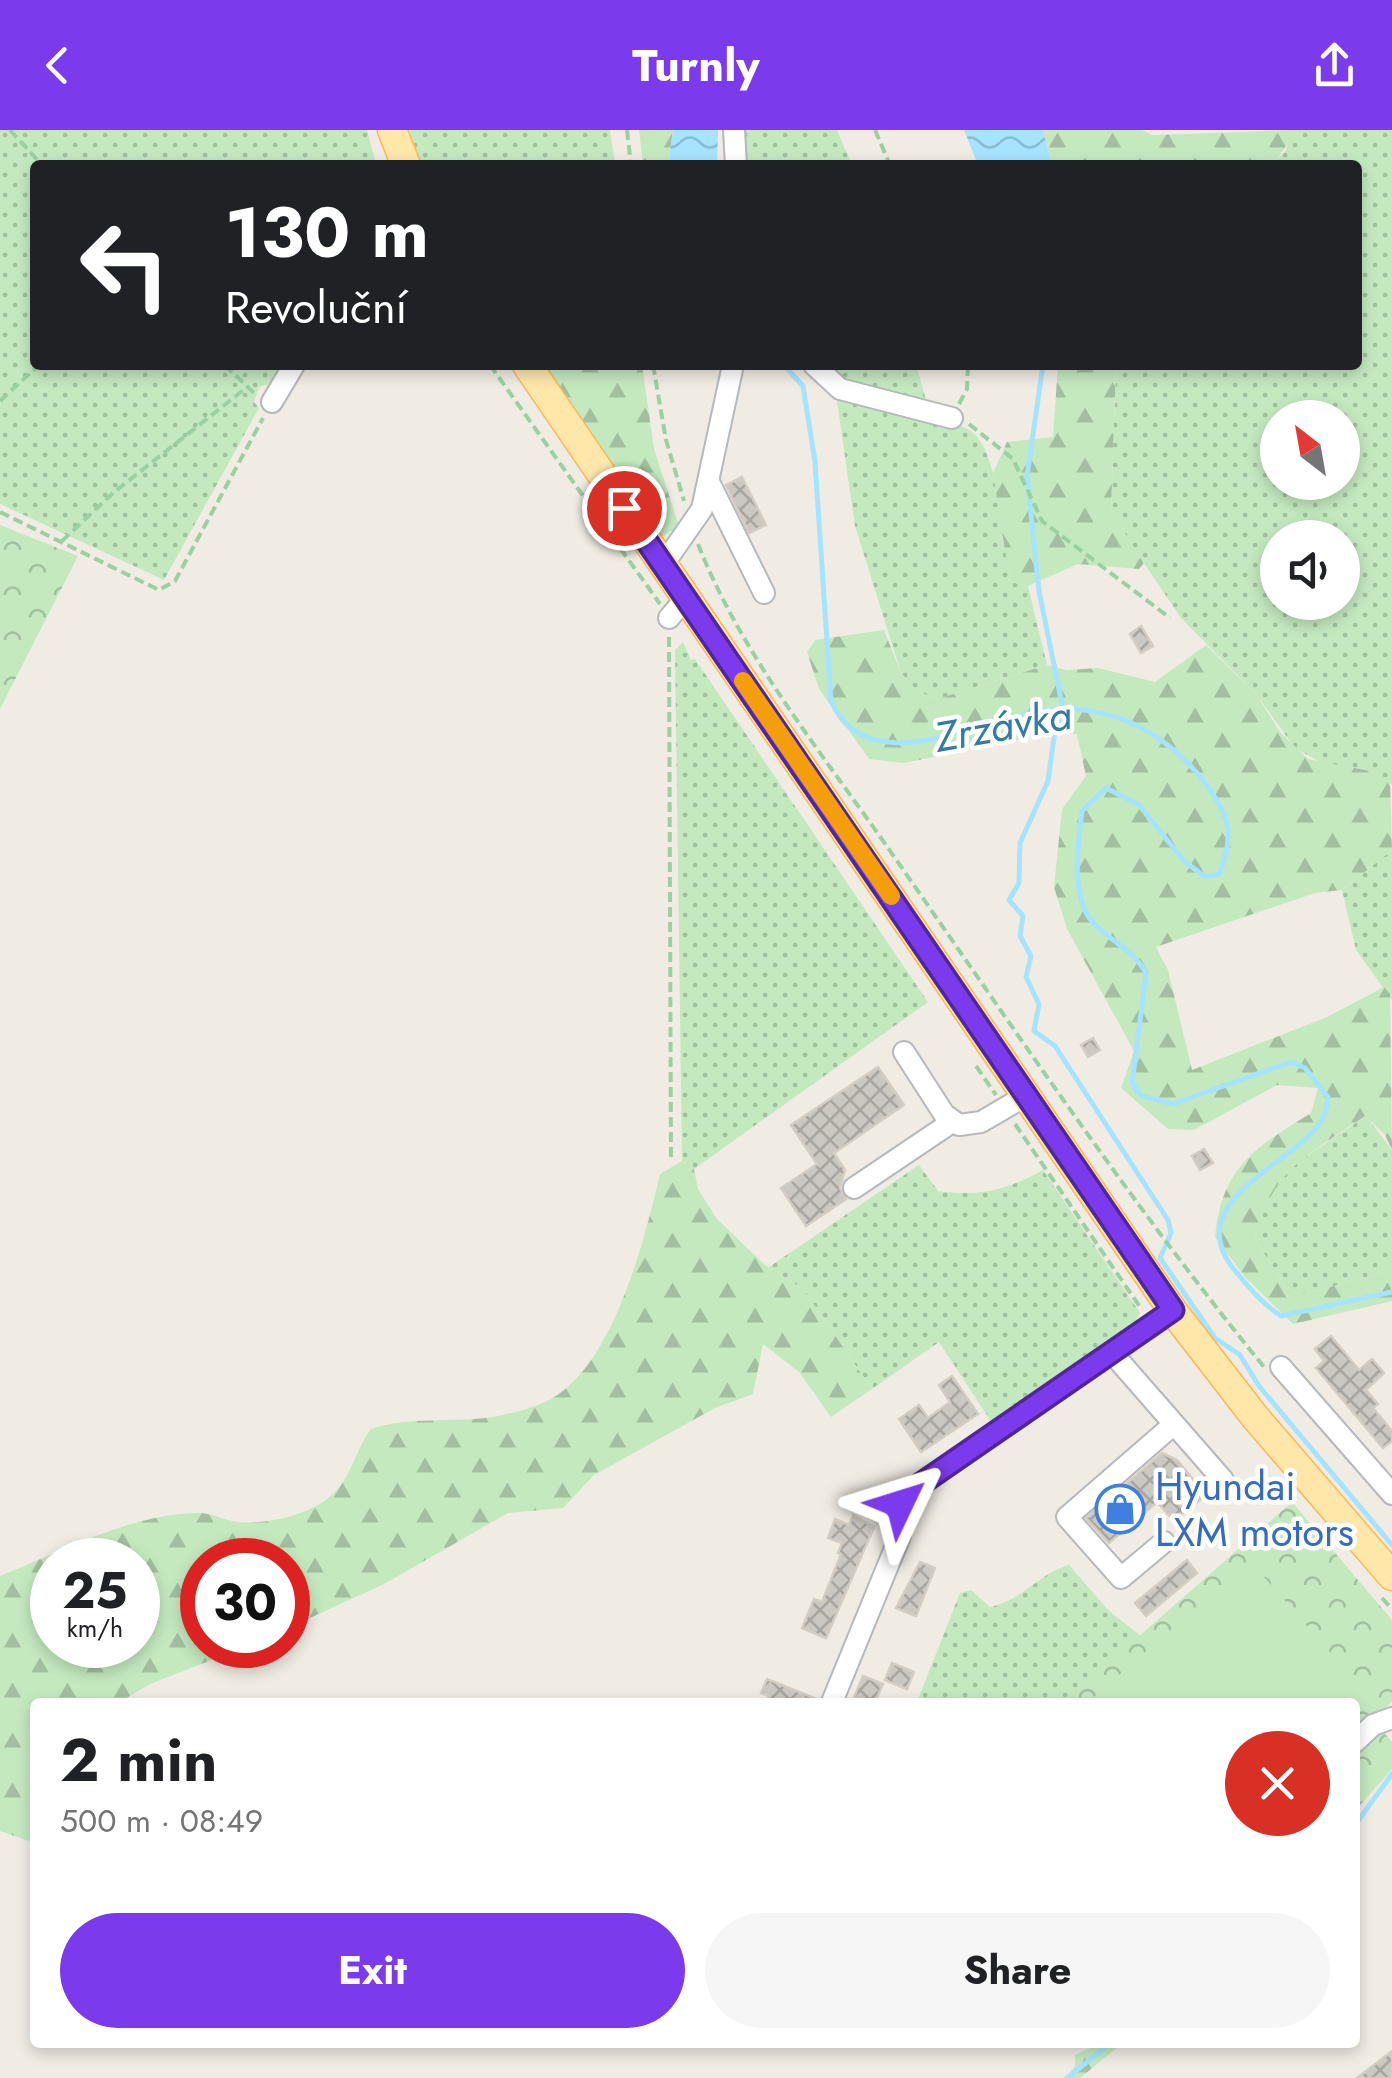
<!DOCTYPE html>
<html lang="en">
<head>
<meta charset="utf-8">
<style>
	body { margin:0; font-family:Jost,sans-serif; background:#f6f6f6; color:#202124; height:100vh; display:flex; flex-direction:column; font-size:38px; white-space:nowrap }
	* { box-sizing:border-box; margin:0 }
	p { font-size:32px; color:#757577 }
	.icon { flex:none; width:55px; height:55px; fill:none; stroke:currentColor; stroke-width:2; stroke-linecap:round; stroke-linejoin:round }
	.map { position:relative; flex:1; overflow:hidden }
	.drawer { position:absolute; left:30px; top:1568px; width:1330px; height:350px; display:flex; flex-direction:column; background:#fff; border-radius:10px; box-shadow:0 5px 15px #0003 }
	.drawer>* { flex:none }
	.guide { position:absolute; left:30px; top:30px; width:1332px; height:210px; border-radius:10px; box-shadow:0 5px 15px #0003; background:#202124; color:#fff; overflow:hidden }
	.needle { width:65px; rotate:329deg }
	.buttons { position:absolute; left:1260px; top:270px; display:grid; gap:20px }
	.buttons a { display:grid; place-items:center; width:100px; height:100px; border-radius:50%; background:#fff; box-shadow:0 5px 15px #0003; font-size:50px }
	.speed { position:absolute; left:30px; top:1408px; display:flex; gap:20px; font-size:50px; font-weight:700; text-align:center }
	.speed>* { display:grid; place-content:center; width:130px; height:130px; border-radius:50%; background:#fff; box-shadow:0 5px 15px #0003; line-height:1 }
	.speed small { font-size:25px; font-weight:400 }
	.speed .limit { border:15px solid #d22; background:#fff; color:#111 }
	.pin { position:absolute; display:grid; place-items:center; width:85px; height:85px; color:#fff; margin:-42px; border:5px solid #fff; border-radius:50%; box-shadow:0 2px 10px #0007 }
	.me { position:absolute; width:110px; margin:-55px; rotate:49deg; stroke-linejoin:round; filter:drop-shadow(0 0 8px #0008) }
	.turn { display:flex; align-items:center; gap:35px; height:210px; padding:0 30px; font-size:45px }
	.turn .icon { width:130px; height:130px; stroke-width:2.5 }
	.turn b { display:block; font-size:70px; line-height:85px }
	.round { display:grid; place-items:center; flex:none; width:105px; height:105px; border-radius:52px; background:#f6f6f6 }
	.summary { display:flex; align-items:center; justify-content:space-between; height:170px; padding:0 30px }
	h1 { font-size:60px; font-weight:700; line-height:75px }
	.action { display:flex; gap:20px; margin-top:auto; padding:20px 30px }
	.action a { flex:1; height:115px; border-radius:60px; background:#7c3aed; color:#fff; font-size:40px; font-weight:700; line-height:115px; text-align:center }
	.action a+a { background:#f6f6f6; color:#202124 }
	header { display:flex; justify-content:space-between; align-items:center; height:130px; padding:0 30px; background:#7c3aed; color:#fff; font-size:45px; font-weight:700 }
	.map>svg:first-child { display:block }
	.grass { fill:url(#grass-dots); fill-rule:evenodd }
	.forest { fill:url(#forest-firs); fill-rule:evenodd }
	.park { fill:url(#park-crowns) }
	.pitch { fill:#c4e9bf }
	.water { fill:url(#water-waves) }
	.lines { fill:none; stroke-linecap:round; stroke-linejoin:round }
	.stream { stroke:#a5e3ff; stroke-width:5 }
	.building { fill:url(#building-cross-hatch); stroke:#d5cdc2; stroke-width:2.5 }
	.minor-casing { stroke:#b5b8bc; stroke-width:24 }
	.major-casing { stroke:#fdb751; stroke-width:31 }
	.path { stroke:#9ad0a2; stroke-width:4; stroke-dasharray:10 5; stroke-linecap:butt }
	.minor { stroke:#fff; stroke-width:20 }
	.major { stroke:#ffe7aa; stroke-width:28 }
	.route-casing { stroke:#51269a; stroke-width:25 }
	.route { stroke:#7c3aed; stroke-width:18 }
	.slow { stroke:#f59e0b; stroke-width:18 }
	.labels { text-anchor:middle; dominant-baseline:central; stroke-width:9; stroke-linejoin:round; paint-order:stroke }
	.shop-label { font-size:40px; fill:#366cbe; stroke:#fff; text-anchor:start }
	.water-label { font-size:42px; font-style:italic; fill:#347ba7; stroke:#fff }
</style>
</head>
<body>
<header><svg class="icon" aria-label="back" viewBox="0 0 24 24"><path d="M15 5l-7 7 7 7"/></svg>Turnly<svg class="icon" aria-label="share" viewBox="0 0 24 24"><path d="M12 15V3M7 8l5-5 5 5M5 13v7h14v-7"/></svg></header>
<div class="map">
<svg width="1392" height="1948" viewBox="0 0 1392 1948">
	<defs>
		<pattern id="grass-dots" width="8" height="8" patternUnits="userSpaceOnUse" patternTransform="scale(2.5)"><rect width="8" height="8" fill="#c4e9bf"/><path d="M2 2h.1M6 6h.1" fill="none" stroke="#a2c09f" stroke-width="1.8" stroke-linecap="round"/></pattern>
		<pattern id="forest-firs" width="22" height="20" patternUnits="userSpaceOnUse" patternTransform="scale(2.5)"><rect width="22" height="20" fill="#c4e9bf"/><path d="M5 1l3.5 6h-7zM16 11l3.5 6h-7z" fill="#a2c09f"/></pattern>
		<pattern id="park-crowns" width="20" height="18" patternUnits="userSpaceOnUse" patternTransform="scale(2.5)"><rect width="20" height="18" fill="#c4e9bf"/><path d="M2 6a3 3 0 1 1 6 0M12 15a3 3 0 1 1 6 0" fill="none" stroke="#a2c09f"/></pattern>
		<pattern id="water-waves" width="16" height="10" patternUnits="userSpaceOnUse" patternTransform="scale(2.5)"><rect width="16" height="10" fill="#a5e3ff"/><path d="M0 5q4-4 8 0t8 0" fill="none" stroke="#8abbd2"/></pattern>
		<pattern id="building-cross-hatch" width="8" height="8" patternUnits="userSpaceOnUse" patternTransform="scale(2.5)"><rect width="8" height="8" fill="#cbc7c1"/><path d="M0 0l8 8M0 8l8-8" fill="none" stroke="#a8a5a1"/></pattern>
	</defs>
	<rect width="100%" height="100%" fill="#f0ece4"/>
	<path class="grass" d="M 0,0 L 367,0 L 376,35 L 35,35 L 35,235 L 284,235 L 274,252 L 259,257 L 254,272 L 259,278 L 164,450 L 0,374 Z
		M 409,0 L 610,0 L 615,35 L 422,35 Z
		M 742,0 L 837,0 L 852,35 L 743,35 Z
		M 1293,0 L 1392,0 L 1392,655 L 1375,642 L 1326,635 L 1295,618 L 1256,564 L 1181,488 L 1136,421 L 1111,381 L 1116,235 L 1358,235 L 1358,35 L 1204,35 L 1277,29 L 1285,22 ZM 1278,288 L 1342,288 L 1342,352 L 1278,352 ZM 1278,408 L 1342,408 L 1342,472 L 1278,472 Z
		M 825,235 L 916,235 L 926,270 L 856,256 Z
		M 836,264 C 869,272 948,284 972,302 C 999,321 1005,418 1010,452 L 1028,456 L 1047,535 L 937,569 L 917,561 L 901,543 L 855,396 Z
		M 683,512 L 691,530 L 695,529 L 928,872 L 694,1039 L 682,1031 L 675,520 Z
		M 1392,720 L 1392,870 L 1356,820 L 1342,760 Z
		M 1366,986 L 1392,1020 L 1392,1141 L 1299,1165 L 1283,1154 L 1255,1109 L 1264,1071 L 1289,1038 Z
		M 919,1035 L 938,1061 C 979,1067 1007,1060 1043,1040 L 1140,1183 L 1132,1198 L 994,1296 L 939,1212 L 872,1259 L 803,1159 L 769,1137 Z
		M 1069,1435 L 1109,1481 L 1141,1506 L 1064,1572 L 917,1572 L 960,1463 L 971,1460 L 990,1477 C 1022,1471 1039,1443 1069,1435 Z"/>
	<path class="forest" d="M 639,0 L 673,0 L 668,35 L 643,35 Z
		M 1043,0 L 1142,0 L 1153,5 L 1293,0 L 1294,5 L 1277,29 L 1204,35 L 1052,35 Z
		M 544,235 L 642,235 L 654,319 L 679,396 L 660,408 Z
		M 1058,235 L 1116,235 L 1111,381 L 1144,433 L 1139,439 L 1078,434 L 1028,456 L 1010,452 L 993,343 L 1007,312 L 1053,307 Z
		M 884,500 L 901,543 L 917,561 L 937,569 L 1047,535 L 1067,540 L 1098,538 L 1155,552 L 1206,515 L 1256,564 L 1280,602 L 1308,629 L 1375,642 L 1390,651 L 1392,720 L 1342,760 L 1315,763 L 1156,817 L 1168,840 L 1192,940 L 1327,887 L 1384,857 L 1390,864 L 1392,1020 L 1385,1005 L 1365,986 C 1309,1025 1272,1038 1255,1109 L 1283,1154 L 1299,1165 L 1392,1141 L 1392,1171 L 1293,1194 L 1245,1147 L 1215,1107 C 1222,1036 1255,1018 1311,983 L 1318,958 L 1277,955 L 1194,1000 L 1168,999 L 1121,958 L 1134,921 L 1067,799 L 1054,757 L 1062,679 L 1086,646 L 1077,604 L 1056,602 L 904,633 L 869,629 L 819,559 L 807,522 L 815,510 Z
		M 682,1031 L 694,1039 L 698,1059 L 717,1089 L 764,1134 L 803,1159 L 872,1259 L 831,1287 L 799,1242 L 763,1214 L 753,1264 L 715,1278 L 594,1345 L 563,1378 L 508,1383 L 384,1454 L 288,1498 L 288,1430 L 202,1430 L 202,1515 L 250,1515 L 150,1554 L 120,1572 L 35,1572 L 35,1713 L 0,1701 L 0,1446 C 61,1422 132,1383 199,1383 C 212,1383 224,1390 237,1392 C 266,1395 310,1385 332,1365 C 352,1347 355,1320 371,1299 C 409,1286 452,1293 493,1287 C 517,1282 545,1276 564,1260 C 617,1218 645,1108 660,1044 ZM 138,1430 L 138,1515 L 52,1515 L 52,1430 Z
		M 1104,1912 L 1123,1913 L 1080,1948 L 1065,1948 L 1075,1936 L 1075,1925 Z"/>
	<path class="park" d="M 0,395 L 78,426 L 0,579 Z
		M 1292,1372 L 1392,1490 L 1392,1572 L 1372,1588 L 1392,1612 L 1392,1639 L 1355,1681 L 1355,1572 L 1064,1572 Z"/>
	<path class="pitch" d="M 1250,1431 L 1372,1570 L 1355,1584 L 1355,1572 L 1088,1572 Z"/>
	<path class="water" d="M 673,0 L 718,0 L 717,35 L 668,35 Z
		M 964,0 L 1043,0 L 1052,35 L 978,35 Z"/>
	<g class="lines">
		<path class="stream" d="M 784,235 L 803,256 L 815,332 L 831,571 C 869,659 992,581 1061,579 C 1119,577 1171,608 1205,653 C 1230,686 1235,706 1219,744 L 1205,747 L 1184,731 L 1139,675 L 1106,658 L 1082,681 C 1078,714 1069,768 1095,795 C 1113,812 1134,821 1146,843 L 1132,954 L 1142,966 L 1173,974 L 1291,932 L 1305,938 L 1328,967 C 1327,974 1326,984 1322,990 C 1298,1033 1174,1071 1237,1143 C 1251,1160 1263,1174 1281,1186 L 1392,1162
			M 1043,235 L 1027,346 L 1039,461 L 1063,579 L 1055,600 L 1048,651 L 1020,713 L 1019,753 L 1009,770 L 1023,786 L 1020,806 L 1031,826 L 1026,847 L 1039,874 L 1034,901 L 1055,916 L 1168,1090 L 1171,1103 L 1160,1128 L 1215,1208 L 1240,1225 L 1259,1256 L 1392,1415
			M 1355,1695 L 1392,1644
			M 1067,1948 L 1112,1912"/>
	</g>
	<path class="building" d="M 742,347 L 766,395 L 749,403 L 726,355 Z
		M 1141,496 L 1153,516 L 1141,523 L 1130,504 Z
		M 1093,908 L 1100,920 L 1088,927 L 1081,915 Z
		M 878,937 L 904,975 L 834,1023 L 845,1040 L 840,1058 L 846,1069 L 806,1096 L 781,1058 L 817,1034 L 791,995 Z
		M 1204,1019 L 1213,1033 L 1200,1040 L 1192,1026 Z
		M 1331,1206 L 1359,1240 L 1372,1229 L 1384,1243 L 1366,1260 L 1378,1274 L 1373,1278 L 1392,1301 L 1392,1311 L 1383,1318 L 1316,1238 L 1324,1231 L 1315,1219 Z
		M 952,1246 L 978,1284 L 921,1322 L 899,1289 L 919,1275 L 928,1288 L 950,1272 L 939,1255 Z
		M 1162,1323 L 1177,1330 L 1206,1365 L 1174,1391 L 1157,1372 L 1109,1413 L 1086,1388 Z
		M 853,1385 L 874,1397 L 826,1508 L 802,1498 L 814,1469 L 822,1472 L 841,1424 L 838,1423 L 842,1413 L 828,1408 L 835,1389 L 849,1395 Z
		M 1187,1430 L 1197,1443 L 1146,1486 L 1135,1473 Z
		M 920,1432 L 935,1438 L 916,1486 L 896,1478 Z
		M 892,1533 L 914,1542 L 907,1559 L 885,1550 Z
		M 863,1546 L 883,1554 L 875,1572 L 852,1572 Z
		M 767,1549 L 819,1570 L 818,1572 L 766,1572 L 769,1566 L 761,1563 Z
		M 1392,1921 L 1392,1948 L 1357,1948 Z"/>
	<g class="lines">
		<g class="minor-casing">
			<path id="minor" d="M 734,0 L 736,35
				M 814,235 L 840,259 L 952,288
				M 272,272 L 294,235
				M 709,352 L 764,463
				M 663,435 L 702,379 L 733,235
				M 669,488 L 686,468
				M 904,922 L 944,984 L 959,995 L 981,992 L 1027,965
				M 854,1058 L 952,992
				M 1113,1224 L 1223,1350
				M 1281,1237 L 1392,1364
				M 1164,1412 L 1121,1448 L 1067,1387 L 1173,1295
				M 832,1572 L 900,1406 L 904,1366 L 1173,1181
				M 1355,1612 L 1373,1595 L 1392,1588"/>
		</g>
		<g class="major-casing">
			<path id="major" d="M 392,0 L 406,35
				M 527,235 L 1173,1181 L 1255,1287 L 1392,1446"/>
		</g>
		<path class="path" d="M 10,0 L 42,35
			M 627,0 L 631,35
			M 875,0 L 890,35
			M 225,235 L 257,266
			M 490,235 L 660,474
			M 653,235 L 666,310 L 684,371
			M 0,271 L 39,235
			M 959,274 L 967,259 L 968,235
			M 969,294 L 1013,329 L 1042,391 L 1170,488
			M 0,382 L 159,460 L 175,451 L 263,288
			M 62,411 L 113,363 L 246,258
			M 698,414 C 742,527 826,628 895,728 C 1015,900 1131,1074 1264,1237
			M 669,507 L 671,1030
			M 976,936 L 996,965
			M 1015,994 L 1142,1180
			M 1382,1468 L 1392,1479"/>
		<use href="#minor" class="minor"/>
		<use href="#major" class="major"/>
	</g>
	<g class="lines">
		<g class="route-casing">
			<path id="route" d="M 624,378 L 1173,1180 L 909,1362 L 900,1374"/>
		</g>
		<use href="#route" class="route"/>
		<path class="slow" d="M 743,551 L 891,766"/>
	</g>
	<defs>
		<g id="shop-ring" transform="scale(2.5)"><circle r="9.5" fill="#fff" stroke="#3f7fe0" stroke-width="1.5"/><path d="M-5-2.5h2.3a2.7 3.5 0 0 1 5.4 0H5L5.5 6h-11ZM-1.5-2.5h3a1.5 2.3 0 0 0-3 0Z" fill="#3f7fe0"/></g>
	</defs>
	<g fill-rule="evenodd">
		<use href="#shop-ring" x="1120" y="1379"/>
	</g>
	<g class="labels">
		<g class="shop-label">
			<text x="1155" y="1356">Hyundai<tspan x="1155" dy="46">LXM motors</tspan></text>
		</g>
		<g class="water-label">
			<text transform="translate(1003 596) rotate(-10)">Zrzávka</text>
		</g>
	</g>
</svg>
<div class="buttons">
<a><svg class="needle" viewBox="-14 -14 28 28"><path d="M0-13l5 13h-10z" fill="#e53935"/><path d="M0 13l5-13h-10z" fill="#757577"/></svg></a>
<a><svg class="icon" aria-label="sound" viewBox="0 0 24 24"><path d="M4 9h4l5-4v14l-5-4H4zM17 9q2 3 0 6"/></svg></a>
</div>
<div class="speed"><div>25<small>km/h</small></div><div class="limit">30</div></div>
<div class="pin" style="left:624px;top:378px;background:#d93025"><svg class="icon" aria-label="arrive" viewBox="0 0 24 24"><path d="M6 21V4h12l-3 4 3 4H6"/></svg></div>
<svg class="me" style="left:900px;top:1374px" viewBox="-20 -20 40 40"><path d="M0-17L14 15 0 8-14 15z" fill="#7c3aed" stroke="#fff" stroke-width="4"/></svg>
<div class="guide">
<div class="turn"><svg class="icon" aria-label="left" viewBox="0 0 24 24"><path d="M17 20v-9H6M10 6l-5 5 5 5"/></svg><div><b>130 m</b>Revoluční</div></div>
</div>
<section class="drawer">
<div class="summary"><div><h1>2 min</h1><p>500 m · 08:49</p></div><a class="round" style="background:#d93025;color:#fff"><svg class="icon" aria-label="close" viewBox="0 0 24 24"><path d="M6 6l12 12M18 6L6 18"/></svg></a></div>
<div class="action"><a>Exit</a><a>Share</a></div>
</section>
</div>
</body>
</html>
